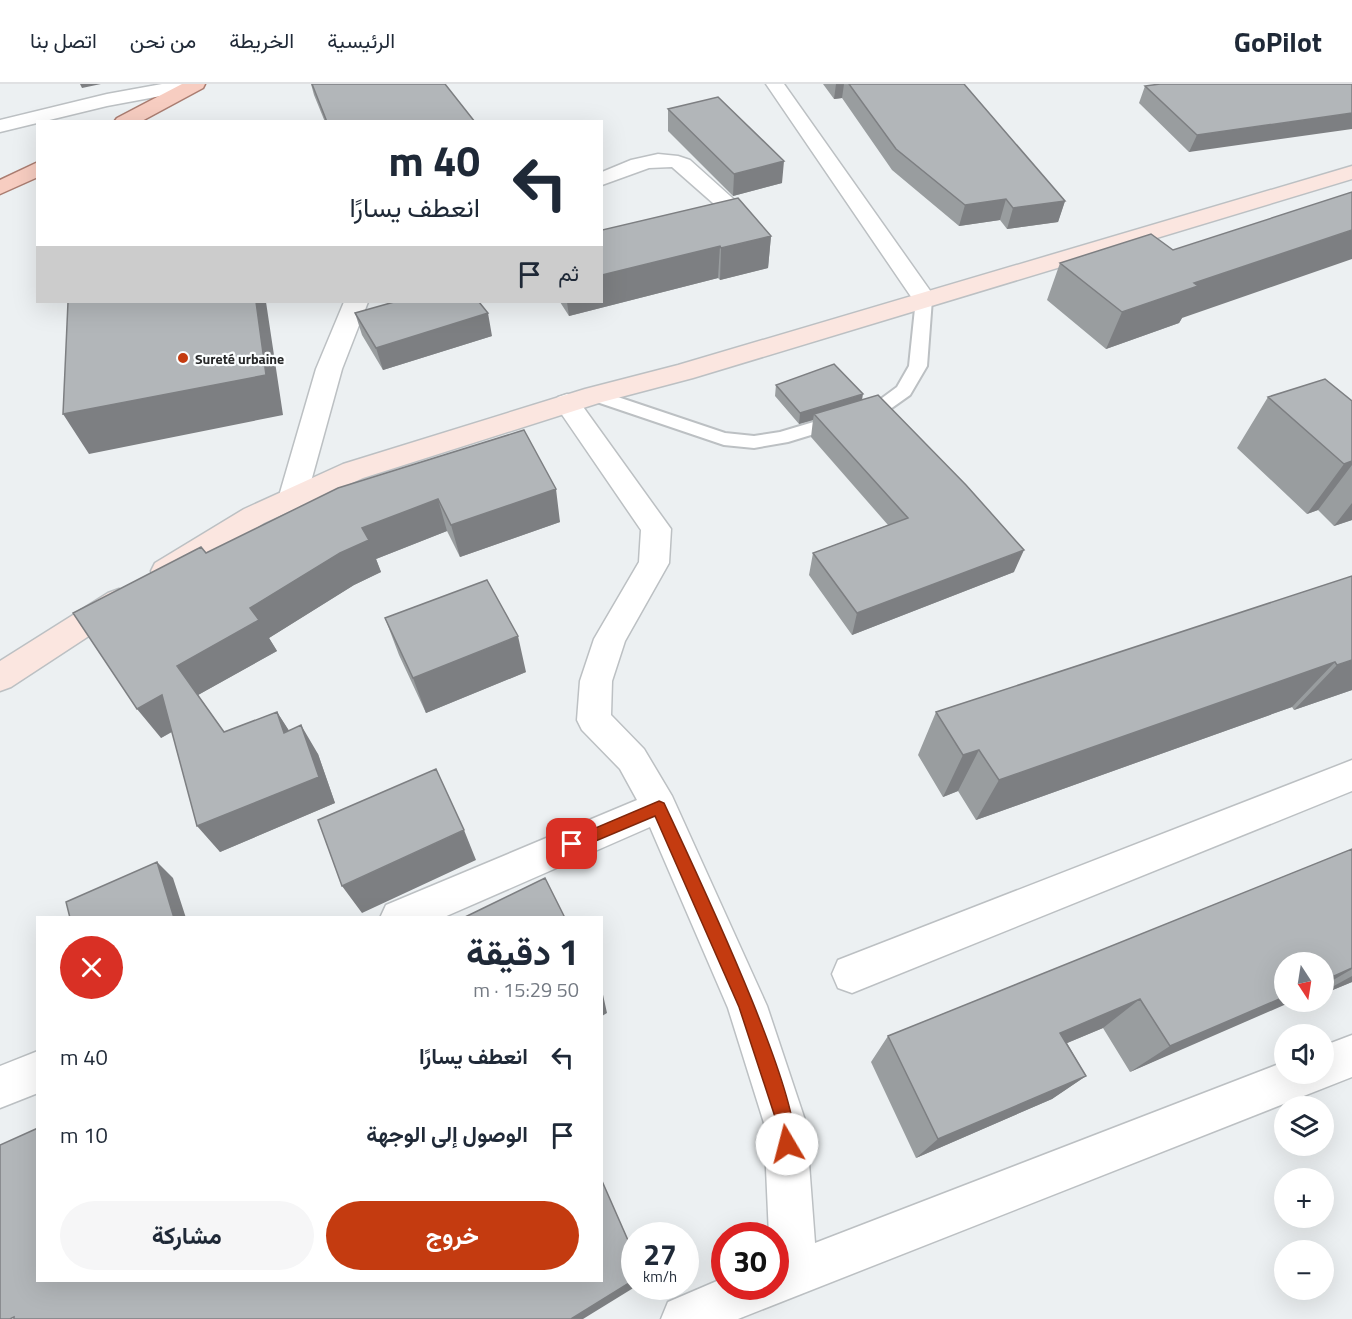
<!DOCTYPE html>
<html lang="ar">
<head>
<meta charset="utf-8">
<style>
	body { margin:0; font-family:"Titillium Web",Vazirmatn,sans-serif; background:#f6f6f7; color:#1f2937; direction:rtl; height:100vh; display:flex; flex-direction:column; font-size:22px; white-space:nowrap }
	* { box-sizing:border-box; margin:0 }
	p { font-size:20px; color:#747a83 }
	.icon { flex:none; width:33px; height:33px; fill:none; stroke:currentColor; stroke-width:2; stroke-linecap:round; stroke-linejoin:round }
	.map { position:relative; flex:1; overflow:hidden; direction:ltr }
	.panel { position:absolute; left:36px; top:832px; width:567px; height:366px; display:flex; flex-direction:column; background:#fff; border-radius:0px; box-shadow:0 6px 24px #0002; direction:rtl }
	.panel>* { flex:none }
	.guide { position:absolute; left:36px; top:36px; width:567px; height:183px; border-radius:0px; box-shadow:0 6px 24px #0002; direction:rtl; background:#fff; color:#1f2937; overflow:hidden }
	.needle { width:39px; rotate:168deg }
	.buttons { position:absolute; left:1274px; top:868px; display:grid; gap:12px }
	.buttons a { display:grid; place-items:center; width:60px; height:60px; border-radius:50%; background:#fff; box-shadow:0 6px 24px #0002; font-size:30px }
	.speed { position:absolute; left:621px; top:1138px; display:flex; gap:12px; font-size:30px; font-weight:700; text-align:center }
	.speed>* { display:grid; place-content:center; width:78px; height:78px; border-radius:50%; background:#fff; box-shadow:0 6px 24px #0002; line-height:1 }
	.speed small { font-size:15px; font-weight:400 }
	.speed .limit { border:9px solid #d22; background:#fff; color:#111 }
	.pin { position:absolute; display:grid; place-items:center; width:51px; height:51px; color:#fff; margin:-26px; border-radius:12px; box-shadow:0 3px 9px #0006 }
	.me { position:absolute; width:66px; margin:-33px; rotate:352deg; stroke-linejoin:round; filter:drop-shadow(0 0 4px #0008) }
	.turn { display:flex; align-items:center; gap:21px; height:126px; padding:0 24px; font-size:27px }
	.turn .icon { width:78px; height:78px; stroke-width:2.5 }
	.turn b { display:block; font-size:42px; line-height:51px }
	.then { display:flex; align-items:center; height:57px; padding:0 24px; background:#0003; gap:12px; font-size:22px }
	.round { display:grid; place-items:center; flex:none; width:63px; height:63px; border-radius:32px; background:#f6f6f7 }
	.headline { display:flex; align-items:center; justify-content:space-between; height:102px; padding:0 24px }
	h1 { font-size:36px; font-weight:700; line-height:45px }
	.action { display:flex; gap:12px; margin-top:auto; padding:12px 24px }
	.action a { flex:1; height:69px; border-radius:36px; background:#c43b10; color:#fff; font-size:24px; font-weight:700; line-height:69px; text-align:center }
	.action a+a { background:#f6f6f7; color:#1f2937 }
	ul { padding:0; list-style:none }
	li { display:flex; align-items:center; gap:18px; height:78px; padding:0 24px }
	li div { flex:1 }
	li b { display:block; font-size:22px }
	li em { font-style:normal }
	header { display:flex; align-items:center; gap:36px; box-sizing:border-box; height:84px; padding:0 30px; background:#fff; border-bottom:2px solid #e0e1e3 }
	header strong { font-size:28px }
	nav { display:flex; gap:33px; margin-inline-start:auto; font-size:21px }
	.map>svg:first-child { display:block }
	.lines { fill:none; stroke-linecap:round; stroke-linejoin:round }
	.service-casing { stroke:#bcc0c3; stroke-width:4 }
	.minor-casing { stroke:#bcc0c3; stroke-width:3 }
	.secondary-casing { stroke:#bcc0c3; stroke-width:3 }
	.primary-casing { stroke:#aa7d71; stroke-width:3 }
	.service { fill:#fff; fill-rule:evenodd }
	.minor { fill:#fff; fill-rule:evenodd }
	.secondary { fill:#fbe6e0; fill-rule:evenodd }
	.primary { fill:#f7cdc1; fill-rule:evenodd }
	.wall { fill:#999d9f }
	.shaded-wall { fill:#7d7f82 }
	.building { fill:#b2b6b9; stroke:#7d7f82; stroke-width:1.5 }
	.route { fill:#c43b10; stroke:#7f260a; stroke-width:1.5 }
	.poi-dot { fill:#c43b10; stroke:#fafdfe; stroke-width:2 }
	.labels { text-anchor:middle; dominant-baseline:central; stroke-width:4.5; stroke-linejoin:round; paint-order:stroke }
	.far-poi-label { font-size:14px; font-weight:bold; fill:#272829; stroke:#fafdfe; text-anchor:start }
</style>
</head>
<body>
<header>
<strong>GoPilot</strong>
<nav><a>الرئيسية</a><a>الخريطة</a><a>من نحن</a><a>اتصل بنا</a></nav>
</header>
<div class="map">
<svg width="1352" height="1235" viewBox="0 0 1352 1235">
	<rect width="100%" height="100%" fill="#ecf0f2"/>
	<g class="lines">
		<g class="service-casing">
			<path id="service" d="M 924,210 L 932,215 L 927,282 L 910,311 L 886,328 L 788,358 L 754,364 L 724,361 L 588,315 L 585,311 L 588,307 L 594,305 L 725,349 L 754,352 L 780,348 L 874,320 L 897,303 L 909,282 L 916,215 Z"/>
		</g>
		<g class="minor-casing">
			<path id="minor" d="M 162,0 L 202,0 L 200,4 L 193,6 L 107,22 L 0,48 L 0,36 L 107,10 Z
				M 766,0 L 784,0 L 936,215 L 932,220 L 924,222 L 916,220 Z
				M 658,70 L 678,72 L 690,76 L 749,129 L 746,134 L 738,136 L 730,134 L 672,83 L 649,84 L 602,101 L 602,88 L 631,76 Z
				M 344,218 L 368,218 L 342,285 L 307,412 L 303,419 L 293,422 L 283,419 L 279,412 L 316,285 Z
				M 567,310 L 576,313 L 671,445 L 669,479 L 625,557 L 612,597 L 611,631 L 644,665 L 672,712 L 767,922 L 806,1039 L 815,1159 L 1284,978 L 1284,990 L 1323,990 L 1323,962 L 1352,951 L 1352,993 L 738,1235 L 661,1235 L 668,1218 L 724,1194 L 724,1203 L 776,1203 L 776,1152 L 769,1152 L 764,1039 L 728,924 L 650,743 L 442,834 L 380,834 L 386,821 L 637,716 L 620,685 L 582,646 L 577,636 L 580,597 L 594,555 L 639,478 L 641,446 L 554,319 L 558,313 Z
				M 1352,676 L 1352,707 L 852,909 L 838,904 L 832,890 L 838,876 Z
				M 38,967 L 38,1009 L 0,1024 L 0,982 Z"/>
		</g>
		<g class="secondary-casing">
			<path id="secondary" d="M 1352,82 L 1352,95 L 693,294 L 602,318 L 363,394 L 264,439 L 177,495 L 166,498 L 155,495 L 151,487 L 155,479 L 244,425 L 343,380 L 585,305 L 678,281 Z
				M 119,505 L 130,509 L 134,517 L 130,525 L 11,603 L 0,607 L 0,577 L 108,509 Z"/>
		</g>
		<g class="primary-casing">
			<path id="primary" d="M 182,0 L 205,0 L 203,4 L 140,38 L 114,38 L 117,34 Z
				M 38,78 L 38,93 L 0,110 L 0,96 Z"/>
		</g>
		<use href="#service" class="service"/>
		<use href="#minor" class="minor"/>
		<use href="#secondary" class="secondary"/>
		<use href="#primary" class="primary"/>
	</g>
	<path class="wall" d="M 311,0 L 445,0 L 475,38 L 325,38 L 314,11 Z
		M 823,0 L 964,0 L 1065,117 L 1058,138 L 1007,145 L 1000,136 L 959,142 L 892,86 L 842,14 L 834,15 Z
		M 1352,0 L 1189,68 L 1139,19 L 1145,2 Z
		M 668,25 L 782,99 L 733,112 L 668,47 Z
		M 602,146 L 771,152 L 768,184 L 720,196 L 718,194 L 569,232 L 560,218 L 602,218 Z
		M 1060,179 L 1182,234 L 1179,239 L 1106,265 L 1047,216 Z
		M 355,229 L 492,252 L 383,286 L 362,251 Z
		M 776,301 L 862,316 L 1014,488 L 852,551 L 809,491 L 813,469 L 888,441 L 811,353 L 813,336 L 799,340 L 775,312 Z
		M 1268,313 L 1352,317 L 1352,436 L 1334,442 L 1318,426 L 1307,430 L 1237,364 Z
		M 524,346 L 560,438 L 460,473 L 447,447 L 376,475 L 381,488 L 354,501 L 269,554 L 277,567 L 198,611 L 224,648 L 277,628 L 289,647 L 318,670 L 335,719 L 220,768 L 172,648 L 161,654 L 206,469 Z
		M 1352,492 L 1352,606 L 1294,626 L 1292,623 L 976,736 L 958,707 L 943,713 L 918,671 L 936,628 Z
		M 385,534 L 526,588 L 426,629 L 399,571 Z
		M 1352,765 L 1352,898 L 1323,910 L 1323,879 L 1284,918 L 1130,988 L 1103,944 L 1067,959 L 1086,992 L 1052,1015 L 916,1074 L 871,978 L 888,952 Z"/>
	<path class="shaded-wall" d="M 80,0 L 101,0 L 82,4 Z
		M 836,0 L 844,0 L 842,14 L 834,15 Z
		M 1352,29 L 1352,45 L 1189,68 L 1197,51 Z
		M 784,77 L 782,99 L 733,112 L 734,90 Z
		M 1006,115 L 1000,136 L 959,142 L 965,121 Z
		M 1065,117 L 1058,138 L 1007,145 L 1013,124 Z
		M 1352,146 L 1352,175 L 1182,234 L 1179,239 L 1106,265 L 1122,228 L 1194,199 Z
		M 771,152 L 768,184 L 720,196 L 721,164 Z
		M 720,162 L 718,194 L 569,232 L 567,218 L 602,218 L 602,191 Z
		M 256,218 L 266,218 L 283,331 L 89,370 L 63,330 Z
		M 488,229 L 492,252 L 383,286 L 376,264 Z
		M 863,310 L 861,322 L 814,330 L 813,336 L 799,340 L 800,329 Z
		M 1352,377 L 1352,381 L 1318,426 L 1307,430 L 1344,380 Z
		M 556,405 L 560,438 L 460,473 L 451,441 Z
		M 438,415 L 447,447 L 376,475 L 381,488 L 354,501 L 269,554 L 277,567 L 198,611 L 177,582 L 250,524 L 362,444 Z
		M 1352,419 L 1352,436 L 1334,442 Z
		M 1024,466 L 1014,488 L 852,551 L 857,529 Z
		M 518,552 L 526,588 L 426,629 L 413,594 Z
		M 1352,576 L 1352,606 L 1294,626 L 1337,581 Z
		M 1335,578 L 1292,623 L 976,736 L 999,696 Z
		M 162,611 L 185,640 L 161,654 L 137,625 Z
		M 277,628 L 295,656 L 284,649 Z
		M 301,641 L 318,670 L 335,719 L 220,768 L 197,742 Z
		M 979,666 L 958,707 L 943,713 L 963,671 Z
		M 464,746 L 476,776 L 362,829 L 342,802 Z
		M 157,778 L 173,794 L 186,834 L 174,834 Z
		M 1352,884 L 1352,885 L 1323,902 L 1323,897 Z
		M 1352,892 L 1352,898 L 1323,910 L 1323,908 Z
		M 602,906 L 607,929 L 602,932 Z
		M 1284,913 L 1284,918 L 1291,918 L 1130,988 L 1170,962 Z
		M 1140,915 L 1103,944 L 1029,975 L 1060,949 Z
		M 1086,992 L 1052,1015 L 916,1074 L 938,1055 Z
		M 634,1196 L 635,1203 L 583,1235 L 571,1235 Z"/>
	<path class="building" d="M 312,0 L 445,0 L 475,38 L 327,38 Z
		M 849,0 L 964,0 L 1065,117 L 1013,124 L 1006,115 L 965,121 L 896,65 Z
		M 1160,0 L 1352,0 L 1352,29 L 1197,51 L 1145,2 Z
		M 718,13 L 784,77 L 734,90 L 668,25 Z
		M 1352,108 L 1352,146 L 1194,199 L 1198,202 L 1122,228 L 1060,179 L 1151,150 L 1173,166 Z
		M 738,114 L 771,152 L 721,164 L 720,162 L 602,191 L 602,146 Z
		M 68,218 L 256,218 L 266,291 L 63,330 Z
		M 394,218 L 479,218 L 488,229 L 376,264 L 355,229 Z
		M 834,280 L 863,310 L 800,329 L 776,301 Z
		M 1325,295 L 1352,317 L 1352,377 L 1344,380 L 1268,313 Z
		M 878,311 L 966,401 L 1024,466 L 857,529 L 813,469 L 908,434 L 814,330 Z
		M 524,346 L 556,405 L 451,441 L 438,415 L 362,444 L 369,456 L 340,469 L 250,524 L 259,536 L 177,582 L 224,648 L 277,628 L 284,649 L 301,641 L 319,693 L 197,742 L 162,611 L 137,625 L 73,529 L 201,463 L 206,469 L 338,404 Z
		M 1352,492 L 1352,576 L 1337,581 L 1335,578 L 999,696 L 979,666 L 963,671 L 936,628 Z
		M 487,496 L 518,552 L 413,594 L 385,534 Z
		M 436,685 L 464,746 L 342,802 L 318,736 Z
		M 1352,765 L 1352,884 L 1323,897 L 1323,879 L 1284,879 L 1284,913 L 1170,962 L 1140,915 L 1060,949 L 1086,992 L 938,1055 L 888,952 Z
		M 157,778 L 174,834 L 70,834 L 66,818 Z
		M 545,794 L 565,834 L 463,834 Z
		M 38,1044 L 38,1197 L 602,1197 L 602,1097 L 634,1170 L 634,1196 L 571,1235 L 14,1235 L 14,1233 L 10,1235 L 0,1235 L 0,1061 Z"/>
	<path class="route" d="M 659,717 L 664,719 C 688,771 810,1025 793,1067 L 787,1069 L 780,1067 L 777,1039 L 739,923 L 655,732 L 572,767 L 567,765 L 564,760 L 567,756 Z"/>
	<circle class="poi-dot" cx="183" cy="274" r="6"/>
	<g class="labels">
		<g class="far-poi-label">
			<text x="195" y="274">Sureté urbaine</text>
		</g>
	</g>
</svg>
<div class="buttons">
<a><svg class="needle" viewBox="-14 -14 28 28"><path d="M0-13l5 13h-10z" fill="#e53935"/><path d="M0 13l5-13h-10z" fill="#747a83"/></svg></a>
<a><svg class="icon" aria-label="sound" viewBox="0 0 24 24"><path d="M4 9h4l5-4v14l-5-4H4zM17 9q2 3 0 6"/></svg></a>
<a><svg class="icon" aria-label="layers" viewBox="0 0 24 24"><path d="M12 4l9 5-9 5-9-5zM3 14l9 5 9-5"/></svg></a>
<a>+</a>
<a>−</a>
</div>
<div class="speed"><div>27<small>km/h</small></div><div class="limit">30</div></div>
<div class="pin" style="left:572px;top:760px;background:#d93025"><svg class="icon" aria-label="arrive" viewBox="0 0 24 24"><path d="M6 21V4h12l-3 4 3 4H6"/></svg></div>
<svg class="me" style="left:787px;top:1060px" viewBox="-20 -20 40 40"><circle r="19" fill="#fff"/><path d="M0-13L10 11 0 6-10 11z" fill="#c43b10"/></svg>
<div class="guide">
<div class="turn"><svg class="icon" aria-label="left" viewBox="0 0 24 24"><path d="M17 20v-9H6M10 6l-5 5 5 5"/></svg><div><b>40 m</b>انعطف يسارًا</div></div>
<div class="then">ثم<svg class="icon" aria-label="arrive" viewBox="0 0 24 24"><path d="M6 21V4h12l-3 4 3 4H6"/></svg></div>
</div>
<section class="panel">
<div class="headline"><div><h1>1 دقيقة</h1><p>50 m · 15:29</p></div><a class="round" style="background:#d93025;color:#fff"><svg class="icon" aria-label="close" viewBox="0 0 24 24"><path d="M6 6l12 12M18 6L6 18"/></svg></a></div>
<ul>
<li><svg class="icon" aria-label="left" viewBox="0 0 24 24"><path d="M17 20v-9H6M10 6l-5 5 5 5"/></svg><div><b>انعطف يسارًا</b></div><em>40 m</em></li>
<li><svg class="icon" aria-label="arrive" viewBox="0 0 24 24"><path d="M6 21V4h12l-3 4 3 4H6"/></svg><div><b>الوصول إلى الوجهة</b></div><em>10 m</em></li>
</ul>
<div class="action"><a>خروج</a><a>مشاركة</a></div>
</section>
</div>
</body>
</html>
